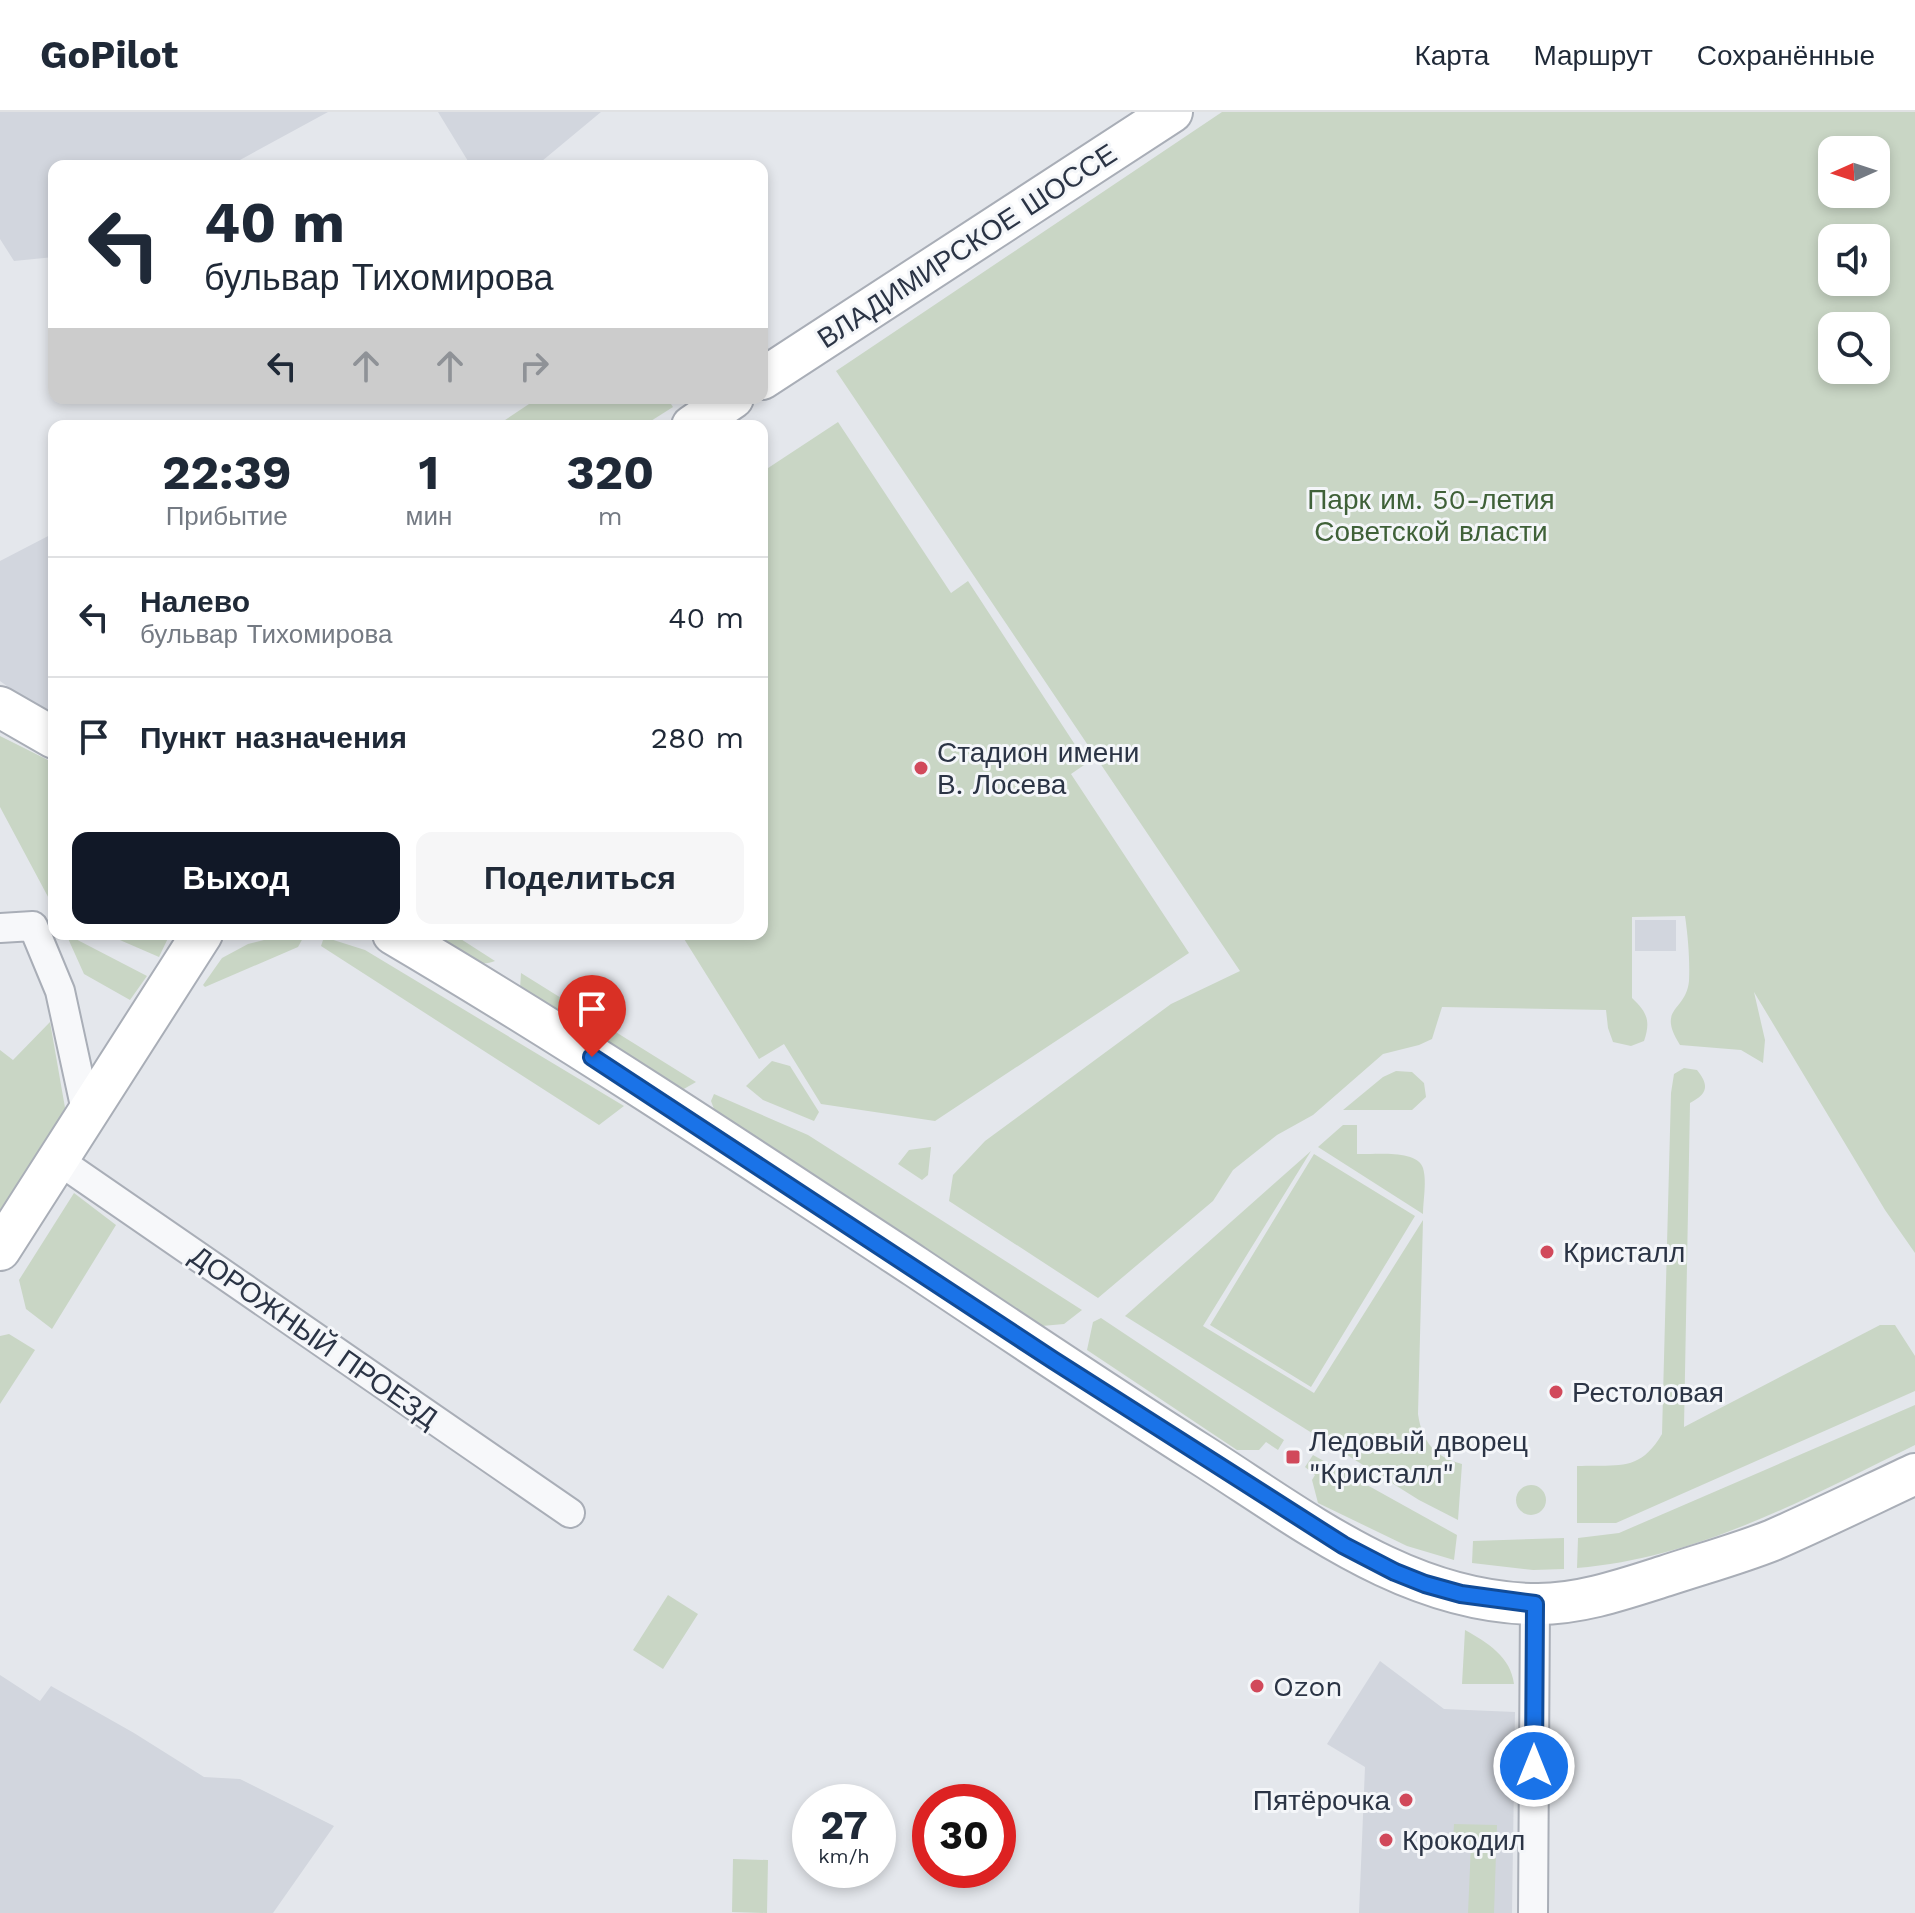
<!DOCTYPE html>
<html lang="ru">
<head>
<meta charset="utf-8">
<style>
	body { margin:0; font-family:"Work Sans",sans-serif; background:#f6f6f7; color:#1f2937; height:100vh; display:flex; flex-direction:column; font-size:30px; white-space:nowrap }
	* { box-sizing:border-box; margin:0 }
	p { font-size:26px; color:#747a83 }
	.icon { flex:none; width:44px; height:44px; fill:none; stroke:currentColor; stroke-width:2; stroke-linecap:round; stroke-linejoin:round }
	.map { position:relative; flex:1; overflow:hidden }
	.side { position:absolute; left:48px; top:308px; width:720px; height:520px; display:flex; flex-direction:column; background:#fff; border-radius:16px; box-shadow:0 4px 12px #0003 }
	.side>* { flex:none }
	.top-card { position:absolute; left:48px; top:48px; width:720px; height:244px; border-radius:16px; box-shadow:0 4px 12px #0003; background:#fff; color:#1f2937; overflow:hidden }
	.needle { width:52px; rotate:267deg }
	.tools { position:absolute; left:1818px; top:24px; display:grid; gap:16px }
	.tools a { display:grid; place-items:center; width:72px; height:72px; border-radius:16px; background:#fff; box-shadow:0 4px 12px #0003; font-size:40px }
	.speed { position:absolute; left:792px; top:1672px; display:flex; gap:16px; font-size:40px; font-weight:700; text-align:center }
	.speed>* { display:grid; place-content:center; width:104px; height:104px; border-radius:50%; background:#fff; box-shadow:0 4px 12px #0003; line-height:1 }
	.speed small { font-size:20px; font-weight:400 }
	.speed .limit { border:12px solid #d22; background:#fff; color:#111 }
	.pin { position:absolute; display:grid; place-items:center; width:68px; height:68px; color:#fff; margin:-82px -34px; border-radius:50% 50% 50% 0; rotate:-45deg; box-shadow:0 0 8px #0007 }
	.pin .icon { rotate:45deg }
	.me { position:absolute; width:88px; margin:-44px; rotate:0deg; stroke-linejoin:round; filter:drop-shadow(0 0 6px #0008) }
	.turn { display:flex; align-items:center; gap:28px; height:168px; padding:0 24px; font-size:36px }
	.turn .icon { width:104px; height:104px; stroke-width:2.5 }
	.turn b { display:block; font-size:56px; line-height:68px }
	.lanes { display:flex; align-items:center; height:76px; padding:0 24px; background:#0003; justify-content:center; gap:40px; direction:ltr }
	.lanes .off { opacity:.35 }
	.eta { display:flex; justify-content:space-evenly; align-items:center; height:136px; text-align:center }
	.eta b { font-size:48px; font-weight:700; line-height:56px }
	.primary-button { display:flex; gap:16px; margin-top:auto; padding:16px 24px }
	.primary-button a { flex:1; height:92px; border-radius:16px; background:#111827; color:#fff; font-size:32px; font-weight:700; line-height:92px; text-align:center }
	.primary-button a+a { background:#f6f6f7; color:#1f2937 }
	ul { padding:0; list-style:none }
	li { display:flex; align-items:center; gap:24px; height:120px; padding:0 24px; border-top:2px solid #e0e1e3 }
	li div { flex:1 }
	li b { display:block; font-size:30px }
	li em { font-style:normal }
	header { display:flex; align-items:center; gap:48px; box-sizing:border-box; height:112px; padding:0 40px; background:#fff; border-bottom:2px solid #e0e1e3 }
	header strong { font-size:38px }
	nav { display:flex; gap:44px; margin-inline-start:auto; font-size:28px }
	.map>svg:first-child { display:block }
	.built { fill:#d2d6de }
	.green { fill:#c9d6c5; fill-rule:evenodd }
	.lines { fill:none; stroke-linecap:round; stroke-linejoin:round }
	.street-casing { stroke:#a9aeb7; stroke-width:32 }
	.secondary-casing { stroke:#a9aeb7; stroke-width:44 }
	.street { stroke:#f7f8fa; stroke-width:28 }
	.secondary { stroke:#fff; stroke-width:40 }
	.route-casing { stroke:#114b97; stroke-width:20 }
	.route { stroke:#1a73e8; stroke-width:14 }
	.poi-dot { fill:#d1495b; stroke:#f4f6f9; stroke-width:3 }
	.labels { text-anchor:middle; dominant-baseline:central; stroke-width:6; stroke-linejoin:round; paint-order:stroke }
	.street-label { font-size:28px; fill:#2b3445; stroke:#f4f6f9 }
	.park-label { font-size:28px; fill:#3f6138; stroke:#f4f6f9 }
	.poi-label { font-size:28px; fill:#2b3445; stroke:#f4f6f9; text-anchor:start }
</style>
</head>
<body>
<header>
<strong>GoPilot</strong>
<nav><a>Карта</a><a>Маршрут</a><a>Сохранённые</a></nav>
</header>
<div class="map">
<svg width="1915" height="1801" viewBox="0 0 1915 1801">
	<rect width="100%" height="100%" fill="#e4e7ec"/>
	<path class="built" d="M 0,0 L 328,0 L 229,54 L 54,54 L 54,145 L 14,149 L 0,127 Z
		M 438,0 L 601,0 L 536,54 L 471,54 Z
		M 54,421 L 54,604 L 37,596 L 0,569 L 0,449 Z
		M 1635,808 L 1676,808 L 1676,839 L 1635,839 Z
		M 1380,1549 L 1444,1597 L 1515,1600 L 1512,1801 L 1359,1801 L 1365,1655 L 1327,1632 Z
		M 0,1563 L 40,1589 L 51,1574 L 134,1621 L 204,1665 L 240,1667 L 334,1714 L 273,1801 L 0,1801 Z"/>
	<path class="green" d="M 1222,0 L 1915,0 L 1915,1141 L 1885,1098 L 1754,880 L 1765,928 L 1763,951 L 1741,938 L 1680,933 C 1656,895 1686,900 1689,869 C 1690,849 1688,824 1685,804 L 1632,805 L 1632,886 C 1647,900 1651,909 1644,929 L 1631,934 L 1613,930 L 1608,916 L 1606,898 L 1442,895 L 1432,927 L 1419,933 L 1383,942 L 1313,1003 L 1277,1023 L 1233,1058 L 1213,1089 L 1098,1186 L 949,1089 L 953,1063 L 985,1029 L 1171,892 L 1240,859 L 836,259 ZM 1832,38 L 1876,38 L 1876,82 L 1832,82 ZM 1832,126 L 1876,126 L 1876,170 L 1832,170 ZM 1832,214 L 1876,214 L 1876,258 L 1832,258 Z
		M 538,286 L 667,286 L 673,295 L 643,314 L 496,314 Z
		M 838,310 L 951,481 L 968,469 L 1087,651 L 1071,662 L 1189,841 L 935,1009 L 821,992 L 784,932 L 759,947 L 681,822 L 762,822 L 762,360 Z
		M 0,624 L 54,651 L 54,796 L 0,695 Z
		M 66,822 L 147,864 L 130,888 L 84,862 Z
		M 106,822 L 170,822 L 159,845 Z
		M 424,822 L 453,822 L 495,849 C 471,859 444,834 424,822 Z
		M 276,825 L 303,826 L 298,835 L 205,875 L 203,873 L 222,846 L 248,832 Z
		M 324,825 L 365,838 L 624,994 L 599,1013 L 321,834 Z
		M 521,861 L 696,970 L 682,978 L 670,977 L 520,877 Z
		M 50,910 L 67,1007 L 0,1115 L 0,938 L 13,948 Z
		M 772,949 L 790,954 L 819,1000 L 814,1009 L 763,988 L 746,974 Z
		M 1684,956 L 1697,958 C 1710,974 1707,982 1690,991 L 1684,1315 L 1880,1213 L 1895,1213 L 1915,1244 L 1915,1279 L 1616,1411 L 1577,1411 L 1577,1354 C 1618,1352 1639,1361 1662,1322 L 1671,981 L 1674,962 Z
		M 1396,959 L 1412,960 L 1424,971 L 1426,985 L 1412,998 L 1343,998 L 1383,965 Z
		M 714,982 L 808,1023 L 1082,1198 L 1064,1212 L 1042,1214 L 717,1005 L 711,989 Z
		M 1343,1013 L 1357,1013 L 1357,1042 C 1373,1043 1417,1037 1423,1056 C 1427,1069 1423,1089 1423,1102 L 1318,1035 Z
		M 931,1035 L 928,1063 L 922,1068 L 898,1052 L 909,1038 Z
		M 1311,1039 L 1203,1214 L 1314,1281 L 1423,1108 L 1418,1302 C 1422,1330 1435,1345 1462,1352 L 1458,1408 L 1419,1388 L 1125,1204 Z
		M 1314,1042 L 1415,1104 L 1311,1275 L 1210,1213 Z
		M 74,1081 L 116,1113 L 52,1217 L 26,1197 L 19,1168 Z
		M 1101,1206 L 1284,1328 L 1278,1338 L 1266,1330 L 1259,1338 L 1237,1338 L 1087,1238 L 1093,1210 Z
		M 9,1222 L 35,1238 L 0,1292 L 0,1224 Z
		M 1915,1293 L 1915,1333 C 1807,1386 1699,1446 1577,1456 L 1578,1426 L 1619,1421 Z
		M 1313,1343 L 1457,1423 L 1454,1448 L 1407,1434 L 1318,1391 L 1312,1368 L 1315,1363 L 1305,1355 Z
		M1516 1388a15 15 0 1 1 30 0a15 15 0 1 1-30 0Z
		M 1564,1426 L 1564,1457 L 1533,1458 L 1472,1451 L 1473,1429 Z
		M 668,1483 L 698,1502 L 663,1557 L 633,1538 Z
		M 1465,1518 C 1487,1530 1511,1545 1514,1572 L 1462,1572 Z
		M 1454,1712 L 1497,1713 L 1494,1801 L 1468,1801 L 1471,1732 L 1453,1729 Z
		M 733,1747 L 768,1748 L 767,1801 L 732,1800 Z"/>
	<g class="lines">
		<g class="street-casing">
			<path id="street" d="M 0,816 L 33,814 L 60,879 L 87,1003
				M 58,1048 L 570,1401
				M 1533,1801 L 1535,1492"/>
		</g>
		<g class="secondary-casing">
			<path id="secondary" d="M 762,267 L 1172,0
				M 692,314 L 733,286
				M 0,595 L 54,626
				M 393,822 C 571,927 743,1041 916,1155 C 1010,1218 1104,1281 1200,1342 C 1304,1408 1409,1492 1538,1492 C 1581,1492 1624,1477 1665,1464 C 1701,1452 1738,1442 1773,1428 C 1821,1407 1868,1384 1915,1362
				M 0,1138 L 202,822"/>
		</g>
		<use href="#street" class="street"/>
		<use href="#secondary" class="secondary"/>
	</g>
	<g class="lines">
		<g class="route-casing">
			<path id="route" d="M 592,945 L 1053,1248 L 1343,1433 L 1395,1460 L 1425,1472 L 1461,1482 L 1535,1492 L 1534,1654"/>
		</g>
		<use href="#route" class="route"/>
	</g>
	<g class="poi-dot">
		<circle cx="921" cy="656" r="8"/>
		<circle cx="1547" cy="1140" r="8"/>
		<circle cx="1556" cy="1280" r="8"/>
		<rect x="1285" y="1337" width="16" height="16" rx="4"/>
		<circle cx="1257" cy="1574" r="8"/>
		<circle cx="1406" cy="1688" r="8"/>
		<circle cx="1386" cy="1728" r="8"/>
	</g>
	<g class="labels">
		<g class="street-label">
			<text transform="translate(967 134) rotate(-33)">ВЛАДИМИРСКОЕ ШОССЕ</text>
			<text transform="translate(314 1225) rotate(35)">ДОРОЖНЫЙ ПРОЕЗД</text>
		</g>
		<g class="park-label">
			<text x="1431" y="387">Парк им. 50-летия<tspan x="1431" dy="32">Советской власти</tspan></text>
		</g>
		<g class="poi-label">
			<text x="937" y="640">Стадион имени<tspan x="937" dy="32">В. Лосева</tspan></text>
			<text x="1563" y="1140">Кристалл</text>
			<text x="1572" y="1280">Рестоловая</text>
			<text x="1309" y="1329">Ледовый дворец<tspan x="1309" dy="32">"Кристалл"</tspan></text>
			<text x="1273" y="1574">Ozon</text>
			<text x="1390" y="1688" text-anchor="end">Пятёрочка</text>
			<text x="1402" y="1728">Крокодил</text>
		</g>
	</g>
</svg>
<div class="tools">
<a><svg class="needle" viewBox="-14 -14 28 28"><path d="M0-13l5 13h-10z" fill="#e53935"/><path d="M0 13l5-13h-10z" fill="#747a83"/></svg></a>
<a><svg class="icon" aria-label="sound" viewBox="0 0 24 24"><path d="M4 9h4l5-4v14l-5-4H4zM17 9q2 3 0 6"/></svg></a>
<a><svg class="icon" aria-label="search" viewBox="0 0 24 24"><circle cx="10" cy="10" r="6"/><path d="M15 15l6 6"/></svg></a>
</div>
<div class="speed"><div>27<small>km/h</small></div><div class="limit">30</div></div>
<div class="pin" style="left:592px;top:945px;background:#d93025"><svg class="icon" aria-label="arrive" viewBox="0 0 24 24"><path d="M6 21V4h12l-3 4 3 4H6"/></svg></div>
<svg class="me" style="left:1534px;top:1654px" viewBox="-20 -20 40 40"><circle r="17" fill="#1a73e8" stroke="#fff" stroke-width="3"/><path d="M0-11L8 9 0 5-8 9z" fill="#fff"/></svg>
<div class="top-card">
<div class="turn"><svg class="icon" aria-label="left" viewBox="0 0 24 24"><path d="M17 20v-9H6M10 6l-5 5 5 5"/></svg><div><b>40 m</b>бульвар Тихомирова</div></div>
<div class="lanes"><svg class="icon" aria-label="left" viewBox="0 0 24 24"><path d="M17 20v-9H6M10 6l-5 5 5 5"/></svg><svg class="icon off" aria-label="ahead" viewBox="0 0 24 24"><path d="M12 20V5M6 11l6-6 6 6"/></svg><svg class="icon off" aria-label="ahead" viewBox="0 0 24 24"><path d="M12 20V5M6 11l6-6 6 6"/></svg><svg class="icon off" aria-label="right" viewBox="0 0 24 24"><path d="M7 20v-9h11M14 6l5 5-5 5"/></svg></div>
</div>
<section class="side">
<div class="eta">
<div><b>22:39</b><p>Прибытие</p></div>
<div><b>1</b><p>мин</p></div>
<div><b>320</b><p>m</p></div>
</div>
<ul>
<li><svg class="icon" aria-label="left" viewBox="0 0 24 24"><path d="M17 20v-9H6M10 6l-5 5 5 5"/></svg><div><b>Налево</b><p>бульвар Тихомирова</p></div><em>40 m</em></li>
<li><svg class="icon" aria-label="arrive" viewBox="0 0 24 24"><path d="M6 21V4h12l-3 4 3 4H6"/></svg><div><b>Пункт назначения</b></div><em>280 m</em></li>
</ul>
<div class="primary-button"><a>Выход</a><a>Поделиться</a></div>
</section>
</div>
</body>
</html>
